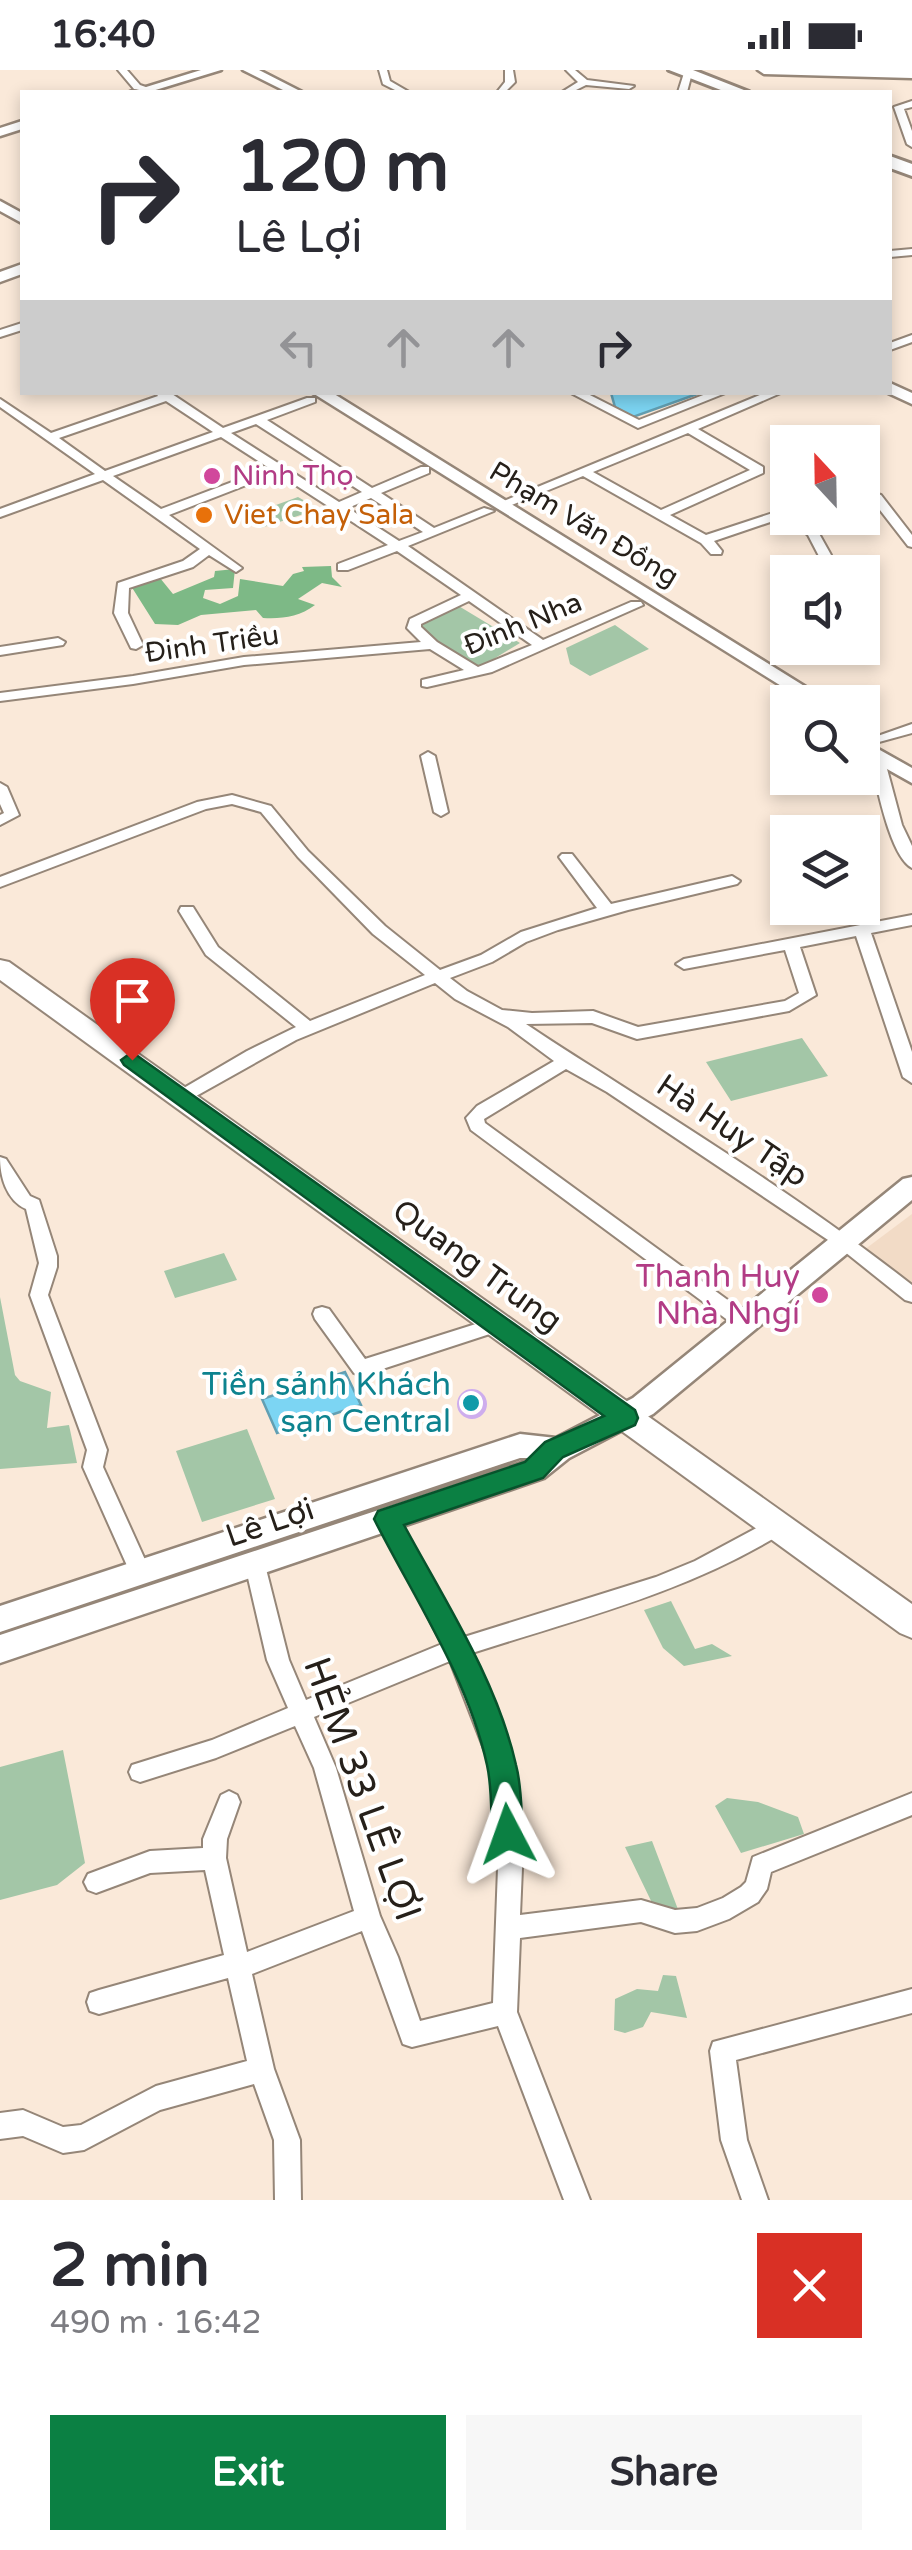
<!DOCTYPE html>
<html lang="en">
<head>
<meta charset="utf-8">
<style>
	body { margin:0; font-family:"Varela Round",sans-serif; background:#f7f7f7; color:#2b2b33; height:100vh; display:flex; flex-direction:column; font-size:38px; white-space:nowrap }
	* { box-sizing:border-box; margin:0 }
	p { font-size:32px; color:#7c7c81 }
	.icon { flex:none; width:55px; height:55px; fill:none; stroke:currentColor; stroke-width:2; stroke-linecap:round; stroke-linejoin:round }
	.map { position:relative; height:2130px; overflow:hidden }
	.details { display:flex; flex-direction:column; background:#fff; flex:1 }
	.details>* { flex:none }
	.hud { position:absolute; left:20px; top:20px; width:872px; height:305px; border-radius:0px; box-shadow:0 5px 15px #0003; background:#fff; color:#2b2b33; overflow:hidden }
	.needle { width:65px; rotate:338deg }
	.tools { position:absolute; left:770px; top:355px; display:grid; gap:20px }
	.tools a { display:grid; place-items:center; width:110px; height:110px; border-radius:0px; background:#fff; box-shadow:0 5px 15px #0003; font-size:50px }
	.pin { position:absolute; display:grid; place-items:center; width:85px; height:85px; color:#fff; margin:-102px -42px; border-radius:50% 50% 50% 0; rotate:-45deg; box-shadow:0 0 10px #0007 }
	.pin .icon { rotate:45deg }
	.me { position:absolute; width:110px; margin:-55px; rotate:356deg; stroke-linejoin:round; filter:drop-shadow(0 0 8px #0008) }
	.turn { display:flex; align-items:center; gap:35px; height:210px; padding:0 50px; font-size:45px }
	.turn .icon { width:130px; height:130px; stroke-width:2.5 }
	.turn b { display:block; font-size:70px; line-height:85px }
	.lanes { display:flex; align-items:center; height:95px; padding:0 50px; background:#0003; justify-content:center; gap:50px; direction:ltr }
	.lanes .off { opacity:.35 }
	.round { display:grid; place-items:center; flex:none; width:105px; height:105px; border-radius:0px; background:#f7f7f7 }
	.headline { display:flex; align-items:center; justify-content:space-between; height:170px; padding:0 50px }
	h1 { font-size:60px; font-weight:700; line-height:75px }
	.cta { display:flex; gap:20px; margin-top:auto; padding:20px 50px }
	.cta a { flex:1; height:115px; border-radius:0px; background:#0b8043; color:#fff; font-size:40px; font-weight:700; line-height:115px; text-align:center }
	.cta a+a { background:#f7f7f7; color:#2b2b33 }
	.status { display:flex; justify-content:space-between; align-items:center; height:70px; padding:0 50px; background:#fff; direction:ltr }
	.status svg { height:28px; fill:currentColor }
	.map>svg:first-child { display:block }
	.built { fill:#f2dbc6 }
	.green { fill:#a3c6a7 }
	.forest { fill:#7db986 }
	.water { fill:#7cd5f3; stroke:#629fb2; stroke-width:2.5 }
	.building { fill:#ceaded }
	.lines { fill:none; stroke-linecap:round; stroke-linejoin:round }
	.street-casing { stroke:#958678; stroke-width:4 }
	.secondary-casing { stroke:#958678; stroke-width:5 }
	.primary-casing { stroke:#958678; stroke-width:4 }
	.highway-casing { stroke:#958678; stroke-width:6 }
	.street { fill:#fff; fill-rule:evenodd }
	.secondary { fill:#fff; fill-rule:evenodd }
	.primary { fill:#fff; fill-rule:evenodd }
	.highway { fill:#fff; fill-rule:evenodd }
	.route { fill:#0b8043; stroke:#07532c; stroke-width:2.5 }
	.hotel-dot { fill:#d1479c; stroke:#fff; stroke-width:4 }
	.food-dot { fill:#e8710a; stroke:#fff; stroke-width:4 }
	.culture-dot { fill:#0f9aa8; stroke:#fff; stroke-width:4 }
	.labels { text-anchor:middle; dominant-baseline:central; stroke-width:8; stroke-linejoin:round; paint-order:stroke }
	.far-hotel-label { font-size:28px; fill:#b23c85; stroke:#fff; text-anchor:start }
	.far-food-label { font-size:28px; fill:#c56008; stroke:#fff; text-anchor:start }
	.far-street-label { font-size:28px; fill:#26201a; stroke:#fff }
	.street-label { font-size:32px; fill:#26201a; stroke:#fff }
	.hotel-label { font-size:32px; fill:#b23c85; stroke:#fff; text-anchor:end }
	.culture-label { font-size:32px; fill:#0d838f; stroke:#fff; text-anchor:end }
	.near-street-label { font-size:38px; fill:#26201a; stroke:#fff }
</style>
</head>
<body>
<div class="status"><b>16:40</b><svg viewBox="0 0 49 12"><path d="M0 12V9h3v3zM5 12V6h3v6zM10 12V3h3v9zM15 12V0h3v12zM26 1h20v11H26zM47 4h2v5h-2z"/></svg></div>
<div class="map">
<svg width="912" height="2130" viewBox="0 0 912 2130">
	<rect width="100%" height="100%" fill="#fae9d9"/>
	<path class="built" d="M 912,1144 L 912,1217 L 864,1180 Z"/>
	<path class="green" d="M 298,427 L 319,439 L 261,458 L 240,448 Z
		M 457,535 L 520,573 L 474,601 L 409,557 Z
		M 615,555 L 649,579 L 590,606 L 570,594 L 566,578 Z
		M 802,968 L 828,1006 L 731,1031 L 706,992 Z
		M 224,1183 L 237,1210 L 175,1228 L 164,1201 Z
		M 0,1227 L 15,1305 L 20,1311 L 51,1322 L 47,1358 L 69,1355 L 77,1393 L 0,1399 Z
		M 247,1359 L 275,1429 L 202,1452 L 176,1381 Z
		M 671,1531 L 695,1579 L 712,1574 L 732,1586 L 684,1596 L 663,1578 L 644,1540 Z
		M 63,1680 L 85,1793 L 57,1815 L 0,1830 L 0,1697 Z
		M 727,1728 L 758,1732 L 798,1747 L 804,1764 L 741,1783 L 715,1736 Z
		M 652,1771 L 679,1842 L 654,1837 L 625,1777 Z
		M 663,1905 L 676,1906 L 687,1948 L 651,1942 L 643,1957 L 625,1963 L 614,1960 L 615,1929 L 637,1919 L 658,1921 Z"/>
	<path class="forest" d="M 331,496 L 332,507 L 342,517 L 322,513 L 298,529 L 315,535 C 299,547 282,549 263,548 L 256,540 L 201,545 L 178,555 L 155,554 L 131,516 L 160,508 L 173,524 L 214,507 L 215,501 L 235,499 L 233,518 L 205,520 L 203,528 L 220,534 L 238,526 L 240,509 L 283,516 L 293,504 L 304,501 L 302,497 Z"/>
	<path class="water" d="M 611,323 L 700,323 L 633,347 L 615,337 Z
		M 345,1302 L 361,1335 L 277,1363 L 262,1329 Z"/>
	<path class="building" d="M457 1334a15 15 0 1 1 30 0a15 15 0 1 1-30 0Z"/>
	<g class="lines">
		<g class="street-casing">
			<path id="street" d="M 118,0 L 127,0 L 140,15 L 160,22 L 134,19 Z
				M 379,0 L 387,0 L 390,11 L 409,22 L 399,22 L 383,14 Z
				M 505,0 L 513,0 L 515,12 L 505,22 L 497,22 L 505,12 Z
				M 566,0 L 575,0 L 587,10 L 634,16 L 629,19 L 586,15 L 572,22 L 562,22 L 578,12 Z
				M 688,0 L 692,3 L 687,22 L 678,22 L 684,3 Z
				M 912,31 L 912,37 L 904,39 L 912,61 L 912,77 L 907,74 L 894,37 Z
				M 912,179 L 912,185 L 890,187 L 890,181 Z
				M 22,253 L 22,260 L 0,267 L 0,260 Z
				M 912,265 L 912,272 L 890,280 L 890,273 Z
				M 155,322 L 169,322 L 223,358 L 307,328 L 315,328 L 315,332 L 267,350 L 372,418 L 421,397 L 429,397 L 429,403 L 381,423 L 434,458 L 484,438 L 494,441 L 408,476 L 543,570 L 631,532 L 641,532 L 643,535 L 492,602 L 427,617 L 422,616 L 422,610 L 464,600 L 430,579 L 244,595 L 133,614 L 0,631 L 0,623 L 133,606 L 244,587 L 421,572 L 407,558 L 410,549 L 461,525 L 397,481 L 348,500 L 338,500 L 338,494 L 388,475 L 277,403 L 169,445 L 242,498 L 236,502 L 209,485 L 193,497 L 129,518 L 128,543 L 143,575 L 136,579 L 131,578 L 114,543 L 118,513 L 183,491 L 200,479 L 103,410 L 0,447 L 0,439 L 95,404 L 0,337 L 0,329 L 51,363 L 158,326 ZM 166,331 L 213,362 L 105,401 L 59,368 ZM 256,354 L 362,422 L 339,432 L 231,363 ZM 221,367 L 269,398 L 161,439 L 113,406 ZM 371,428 L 423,462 L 399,471 L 348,438 ZM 469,531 L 532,575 L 478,597 L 437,572 L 421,557 L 421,554 Z
				M 569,322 L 584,322 L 639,350 L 711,322 L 728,322 L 638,358 Z
				M 767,322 L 783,322 L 698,359 L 763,397 L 763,403 L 670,445 L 706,465 L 788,438 L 788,446 L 714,471 L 722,481 L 721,484 L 711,484 L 701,473 L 583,406 L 504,438 L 494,435 ZM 688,363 L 750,400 L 661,440 L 593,402 Z
				M 862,420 L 881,425 L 912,465 L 912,477 L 908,476 L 873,431 L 862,428 Z
				M 788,448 L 801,448 L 817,460 L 831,485 L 830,488 L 820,488 L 808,465 Z
				M 58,568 L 65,572 L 63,575 L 0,585 L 0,577 Z
				M 912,654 L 912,663 L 879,672 L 872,668 Z
				M 876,680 L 883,684 L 902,755 L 912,776 L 912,798 C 889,786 876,710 869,684 Z
				M 428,682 L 435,686 L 448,742 L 441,746 L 434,742 L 421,686 Z
				M 0,713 L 7,717 L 19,745 L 0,755 L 0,745 L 4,743 L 0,734 Z
				M 232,725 L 271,736 L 308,781 L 385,856 L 440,900 L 481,885 L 521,862 L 597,838 L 559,787 L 562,784 L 572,784 L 611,834 L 732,806 L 740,811 L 737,814 L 628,840 L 558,860 L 526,872 L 492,892 L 450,908 L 467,921 L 502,940 L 532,943 L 593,941 L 638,957 L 785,931 L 799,923 L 785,880 L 684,899 L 676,894 L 684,889 L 912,845 L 912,855 L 871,863 L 912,982 L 912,1013 L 903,1007 L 856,866 L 800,877 L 816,925 L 789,941 L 637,969 L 592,953 L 526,954 C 558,976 590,995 622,1016 C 721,1079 820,1143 912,1215 L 912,1232 L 905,1230 L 840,1178 L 607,1022 L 566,999 L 484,1049 L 485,1053 L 751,1247 L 754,1252 L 751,1257 L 737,1257 L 471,1060 L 466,1048 L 477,1036 L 554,991 L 508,957 L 455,929 L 435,913 L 296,970 L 189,1030 L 177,1030 L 174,1026 L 177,1022 L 247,981 L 296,957 L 206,885 L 179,841 L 181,837 L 193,837 L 218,877 L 310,951 L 425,905 L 373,864 L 298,787 L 261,742 L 232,734 L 206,739 L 0,817 L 0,807 L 197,732 Z
				M 0,1087 L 6,1089 L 30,1126 L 39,1130 L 57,1186 L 57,1197 L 48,1225 L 107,1380 L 103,1397 L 151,1503 L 147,1509 L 140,1512 L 133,1509 L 83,1397 L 87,1380 L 30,1225 L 39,1193 L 26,1139 C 6,1130 0,1106 0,1087 Z
				M 322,1237 L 329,1239 L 365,1289 L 498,1247 L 505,1249 L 508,1254 L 505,1259 L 361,1306 L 354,1303 L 315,1249 L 313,1244 L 315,1239 Z
				M 388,1440 L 395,1443 L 461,1568 L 656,1507 L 695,1491 L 777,1447 L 784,1450 L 787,1456 L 784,1462 C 686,1523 577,1549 469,1584 L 513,1697 L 522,1798 L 520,1845 L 641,1830 L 675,1840 L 697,1838 L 723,1828 L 741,1817 L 746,1812 L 753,1787 L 912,1723 L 912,1745 L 771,1802 L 767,1819 L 758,1832 L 729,1849 L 697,1861 L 675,1863 L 641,1852 L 520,1868 L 517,1942 L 590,2130 L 564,2130 L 498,1956 L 412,1977 L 403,1974 L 362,1861 L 252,1904 L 274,1999 L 300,2070 L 301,2130 L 275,2130 L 274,2070 L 254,2014 L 160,2040 L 84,2080 L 63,2083 L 23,2066 L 0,2069 L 0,2043 L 23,2040 L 63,2057 L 81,2055 L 156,2016 L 247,1991 L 228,1908 L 99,1944 L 90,1941 L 87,1932 L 90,1923 L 99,1920 L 224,1885 L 205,1800 L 150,1803 L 96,1823 L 88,1820 L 84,1812 L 88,1804 L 150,1781 L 203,1778 L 203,1769 L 221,1725 L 229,1721 L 237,1725 L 240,1732 L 227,1769 L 226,1788 L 247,1882 L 354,1841 L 314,1698 L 295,1656 L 216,1688 L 140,1712 L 132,1709 L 129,1702 L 132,1695 L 212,1670 L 288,1638 L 267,1590 L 245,1495 L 248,1489 L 255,1486 L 262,1489 L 265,1495 L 289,1590 L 306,1630 L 442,1574 L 378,1449 L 381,1443 ZM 450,1591 L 491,1697 L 498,1798 L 493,1933 L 420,1951 L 398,1887 L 380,1846 L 336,1698 L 314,1647 Z
				M 912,1919 L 912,1943 L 736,1990 L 747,2070 L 768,2130 L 742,2130 L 721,2070 L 710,1981 L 713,1972 Z"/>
		</g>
		<g class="secondary-casing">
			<path id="secondary" d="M 201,0 L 221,0 L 149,22 L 130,22 Z
				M 243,0 L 259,0 L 302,22 L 287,22 Z
				M 758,0 L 912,0 L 912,8 L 764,4 Z
				M 22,51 L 22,59 L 0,66 L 0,58 Z
				M 0,131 L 22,143 L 22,153 L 0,141 Z
				M 22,194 L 22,204 L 0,212 L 0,202 Z
				M 890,313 L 912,323 L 912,334 L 886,322 L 890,322 Z
				M 311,322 L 331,322 L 830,632 L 807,632 Z
				M 862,670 L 912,698 L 912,713 L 862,685 Z
				M 912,1107 L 912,1130 L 653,1344 L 569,1388 L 544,1408 L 0,1593 L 0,1565 L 524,1392 L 528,1388 L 520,1388 L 0,1562 L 0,1536 L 520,1364 L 556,1368 L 633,1328 L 903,1109 Z"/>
		</g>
		<g class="primary-casing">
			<path id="primary" d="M 0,890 L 9,892 L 912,1534 L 912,1568 L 900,1563 L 0,910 Z"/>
		</g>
		<g class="highway-casing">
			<path id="highway" d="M 669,0 L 693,0 L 749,22 L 726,22 Z
				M 890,86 L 912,94 L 912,106 L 890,98 Z"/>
		</g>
		<use href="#street" class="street"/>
		<use href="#secondary" class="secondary"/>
		<use href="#primary" class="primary"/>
		<use href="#highway" class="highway"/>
	</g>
	<path class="route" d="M 132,982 L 635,1340 L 638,1348 L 635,1355 L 563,1387 L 543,1408 L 404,1455 C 445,1531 497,1610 516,1695 C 522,1717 521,1742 523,1764 L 518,1774 L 508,1779 L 497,1774 L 492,1764 C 491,1742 492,1717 487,1695 C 468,1608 414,1528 374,1449 L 378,1441 L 525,1392 L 545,1372 L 604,1346 L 124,995 L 121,990 Z"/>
	<g class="hotel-dot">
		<circle cx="212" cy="406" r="10"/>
		<circle cx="820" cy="1225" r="10"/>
	</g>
	<circle class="food-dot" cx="204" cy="445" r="10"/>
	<circle class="culture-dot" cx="471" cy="1333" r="10"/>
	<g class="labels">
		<g class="far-hotel-label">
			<text x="232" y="406">Ninh Thọ</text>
		</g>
		<g class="far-food-label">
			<text x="224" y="445">Viet Chay Sala</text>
		</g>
		<g class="far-street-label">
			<text transform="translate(584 454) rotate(31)">Phạm Văn Đồng</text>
			<text transform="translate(523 554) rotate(-22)">Đinh Nha</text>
			<text transform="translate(212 574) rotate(-8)">Đinh Triều</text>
		</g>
		<g class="street-label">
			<text transform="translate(732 1061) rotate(34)">Hà Huy Tập</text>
			<text transform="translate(477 1196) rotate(36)">Quang Trung</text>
			<text transform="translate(270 1453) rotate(-19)">Lê Lợi</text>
		</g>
		<g class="hotel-label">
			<text x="800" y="1207">Thanh Huy<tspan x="800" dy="37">Nhà Nhgí</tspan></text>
		</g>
		<g class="culture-label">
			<text x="451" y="1315">Tiền sảnh Khách<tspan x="451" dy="37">sạn Central</tspan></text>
		</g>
		<g class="near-street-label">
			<text transform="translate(362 1719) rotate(70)">HẺM 33 LÊ LỢI</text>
		</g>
	</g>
</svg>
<div class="tools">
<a><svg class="needle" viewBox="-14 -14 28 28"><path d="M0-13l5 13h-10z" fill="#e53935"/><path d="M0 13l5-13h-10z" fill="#7c7c81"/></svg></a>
<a><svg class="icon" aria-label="sound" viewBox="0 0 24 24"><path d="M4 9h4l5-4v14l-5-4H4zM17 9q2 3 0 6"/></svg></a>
<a><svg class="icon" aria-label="search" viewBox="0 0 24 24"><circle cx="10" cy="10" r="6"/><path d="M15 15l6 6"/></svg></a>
<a><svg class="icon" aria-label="layers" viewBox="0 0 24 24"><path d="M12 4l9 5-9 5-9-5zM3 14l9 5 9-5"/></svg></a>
</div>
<div class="pin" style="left:132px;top:990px;background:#d93025"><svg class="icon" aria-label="arrive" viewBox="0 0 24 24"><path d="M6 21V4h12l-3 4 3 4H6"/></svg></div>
<svg class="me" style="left:508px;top:1764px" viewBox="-20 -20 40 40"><path d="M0-17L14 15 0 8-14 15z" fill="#0b8043" stroke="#fff" stroke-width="4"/></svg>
<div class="hud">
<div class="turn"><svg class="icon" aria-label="right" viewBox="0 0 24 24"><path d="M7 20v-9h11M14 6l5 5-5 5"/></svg><div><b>120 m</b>Lê Lợi</div></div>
<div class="lanes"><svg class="icon off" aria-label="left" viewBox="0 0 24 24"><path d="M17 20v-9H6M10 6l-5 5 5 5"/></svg><svg class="icon off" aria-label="ahead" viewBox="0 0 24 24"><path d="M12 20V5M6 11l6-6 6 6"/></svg><svg class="icon off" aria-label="ahead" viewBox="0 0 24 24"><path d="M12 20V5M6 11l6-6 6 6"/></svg><svg class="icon" aria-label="right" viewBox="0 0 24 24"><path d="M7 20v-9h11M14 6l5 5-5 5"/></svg></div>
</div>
</div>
<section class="details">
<div class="headline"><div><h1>2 min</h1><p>490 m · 16:42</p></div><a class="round" style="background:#d93025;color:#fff"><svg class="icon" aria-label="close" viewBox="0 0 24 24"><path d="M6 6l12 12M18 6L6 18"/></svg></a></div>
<div class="cta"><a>Exit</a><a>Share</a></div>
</section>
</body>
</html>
